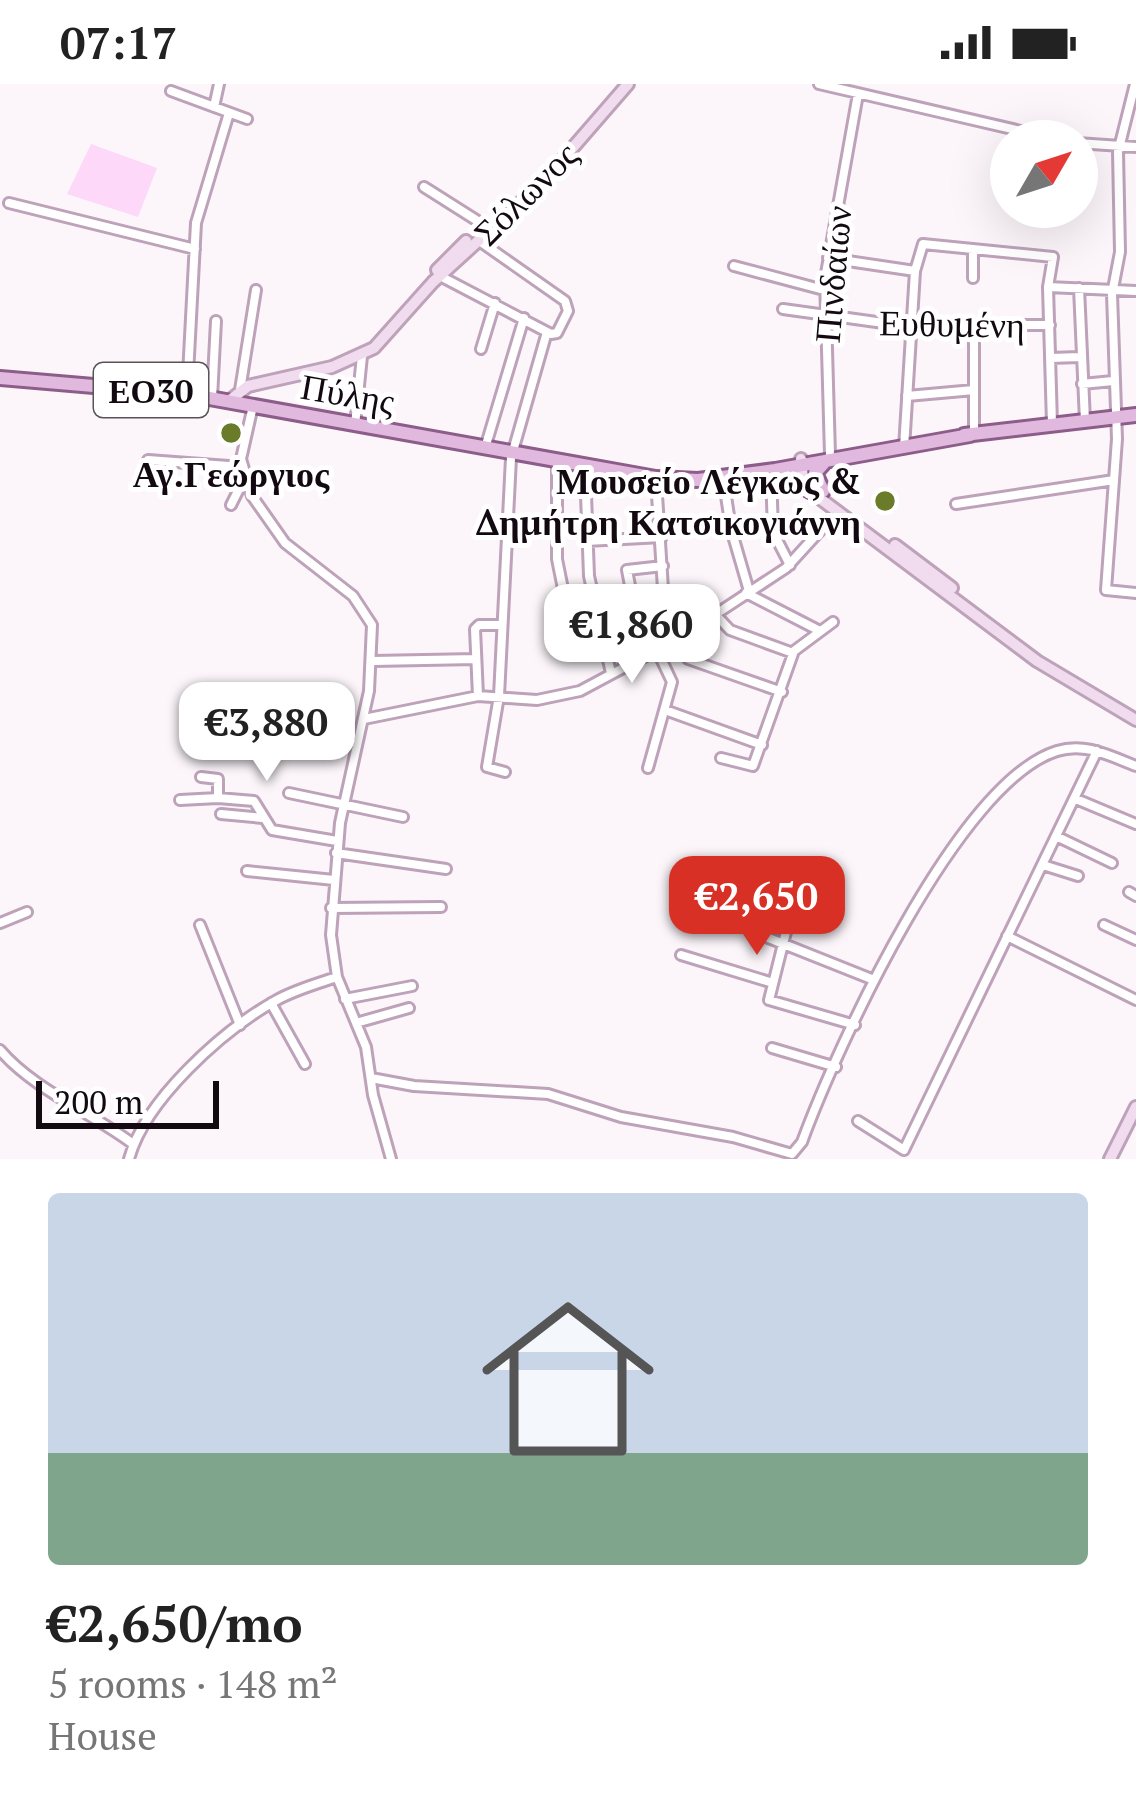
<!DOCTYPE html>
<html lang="en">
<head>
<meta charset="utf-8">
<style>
  :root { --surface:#fff; --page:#f2f2f2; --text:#222; --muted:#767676; --accent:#d93025 }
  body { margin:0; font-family:"PT Serif",serif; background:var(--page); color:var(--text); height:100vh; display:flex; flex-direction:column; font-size:45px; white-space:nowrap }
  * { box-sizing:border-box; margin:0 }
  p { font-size:39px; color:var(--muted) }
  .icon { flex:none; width:66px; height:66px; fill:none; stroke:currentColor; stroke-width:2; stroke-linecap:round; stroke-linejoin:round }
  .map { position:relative; height:1075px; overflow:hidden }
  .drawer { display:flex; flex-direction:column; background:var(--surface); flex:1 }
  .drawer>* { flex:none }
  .needle { width:78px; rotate:51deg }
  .tools { position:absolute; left:990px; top:36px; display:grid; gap:24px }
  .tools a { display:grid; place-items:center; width:108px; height:108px; border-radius:50%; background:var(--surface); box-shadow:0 12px 48px #0002; font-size:60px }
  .scale { position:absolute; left:36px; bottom:30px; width:183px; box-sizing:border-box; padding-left:12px; border:6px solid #120911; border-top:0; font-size:33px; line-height:42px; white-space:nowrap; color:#120911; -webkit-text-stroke:9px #fff; paint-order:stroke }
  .price { position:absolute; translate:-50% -102px; padding:0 27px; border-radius:24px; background:#fff; color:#222; font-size:39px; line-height:78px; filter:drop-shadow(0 3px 6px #0008) }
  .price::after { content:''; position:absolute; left:50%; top:72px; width:36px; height:27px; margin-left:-18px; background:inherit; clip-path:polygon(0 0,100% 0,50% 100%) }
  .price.current { background:var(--accent); color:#fff }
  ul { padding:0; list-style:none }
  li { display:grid; align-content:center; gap:24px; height:636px; padding:0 48px }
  li span { display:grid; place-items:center; height:372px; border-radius:12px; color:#555 }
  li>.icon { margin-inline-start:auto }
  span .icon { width:216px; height:216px; fill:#fffc; stroke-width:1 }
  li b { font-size:51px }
  .status { display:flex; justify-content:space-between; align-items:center; height:84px; padding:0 60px; background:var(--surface); direction:ltr }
  .status svg { height:33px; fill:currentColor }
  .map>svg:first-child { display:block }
</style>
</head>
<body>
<div class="status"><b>07:17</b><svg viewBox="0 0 49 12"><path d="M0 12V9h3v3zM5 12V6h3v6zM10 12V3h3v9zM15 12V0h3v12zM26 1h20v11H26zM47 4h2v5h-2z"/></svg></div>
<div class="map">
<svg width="1136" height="1075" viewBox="0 0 1136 1075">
  <rect width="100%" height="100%" fill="#fcf6fb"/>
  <path fill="#fdd8f9" d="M91 60 157 84 138 133 67 110Z"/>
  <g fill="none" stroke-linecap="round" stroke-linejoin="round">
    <defs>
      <path id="street" d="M819 0 1064 57
        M1135 0 1118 68 1120 168 1112 210 1117 355 1106 506 1136 509
        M171 7 247 35
        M214 23 219 0
        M1077 59 1136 63
        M424 103 484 141
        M9 119 195 165
        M973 166V194
        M828 174 915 187
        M734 182 824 206
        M440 192 551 250 557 249 568 227 565 217 478 156
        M1048 203 1136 207
        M1079 204 1085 337
        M783 225 898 241H1050
        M974 240V349
        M481 265 495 219
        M1051 274 1079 273
        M1082 300 1113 297
        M240 306 256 206
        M187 310 196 139 229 29
        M907 312 974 306
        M212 314 216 237
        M253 322 241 375 252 412 285 459 353 512 372 541 369 607 340 739 331 851 337 893 366 963 373 1011 391 1075
        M355 341 362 272
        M485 364 524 234
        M904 364 915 187 923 160 1053 173 1048 203 1052 340
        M830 371 825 195 858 10
        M148 376 242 383
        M557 378V475L574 560
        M585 383 589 492 611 589
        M771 387 773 448 790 481
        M723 392 731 445 749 507
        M656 395 664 521 672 557
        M158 400 159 377
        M956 420 1114 396
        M231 421 243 397
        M586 457 662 453
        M746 509 820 547
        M714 529 730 546 793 569
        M676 555 688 575 782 608
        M643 570 627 486 663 482
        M373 577 476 575
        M478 612 475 545 479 541H502
        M665 626 762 661
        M364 635 478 612 537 616 580 607 681 553 786 484 838 427
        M721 674 753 682 794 567 833 538
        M648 684 672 598 656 564
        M505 688 487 683 499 612 511 374 547 248
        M201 693 218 695V714
        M289 709 403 733
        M1076 715 1136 740
        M180 716 218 714 254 717 272 746 337 757
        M221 730 263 734
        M1058 753 1112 779
        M336 769 446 785
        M1043 781 1078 792
        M247 787 334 796
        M1129 808 1136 812
        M331 824 441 823
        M0 839 27 828
        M200 841 240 941
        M1104 841 1136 856
        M787 844 769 916 855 941
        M756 849 874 896
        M1007 852 1136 916
        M681 871 773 899
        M345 915 412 902
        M271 919 305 980
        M356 939 409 924
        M772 964 836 983
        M0 966C33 1005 92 1029 133 1060
        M371 994 414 1002 548 1010 621 1033 733 1053 792 1070 802 1058C837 963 958 698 1057 667 1085 658 1110 672 1136 682
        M858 1037 904 1066 1097 667
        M129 1075C145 1016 222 947 275 917 294 906 316 900 337 893"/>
      <path id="secondary" d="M437 186 466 157
        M229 317 248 302 332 283 374 264 433 198 543 98 628 0
        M801 375 803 395 810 407 1037 577 1136 636
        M895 461 952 504
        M1110 1075 1136 1023"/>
      <path id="primary" d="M0 294 187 310 656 394 698 396 775 386 970 351
        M964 351 1136 331
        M776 386 810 407
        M823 407 815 389 824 379"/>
    </defs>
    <use href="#street" stroke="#bda2b9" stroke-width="14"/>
    <use href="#secondary" stroke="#bda2b9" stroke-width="16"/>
    <use href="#primary" stroke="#8c5d88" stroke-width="18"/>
    <use href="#street" stroke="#fff" stroke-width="8"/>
    <use href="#secondary" stroke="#f0dcee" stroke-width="10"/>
    <use href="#primary" stroke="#e2b9de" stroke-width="12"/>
  </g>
  <g fill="#6a7b29" stroke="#fff" stroke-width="4.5">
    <circle cx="231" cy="349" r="12"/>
    <circle cx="885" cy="417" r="12"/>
  </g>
  <g text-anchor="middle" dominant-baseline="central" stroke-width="10" stroke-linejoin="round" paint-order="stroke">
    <rect fill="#fff" stroke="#595358" stroke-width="3" x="94" y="279" width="114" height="54" rx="9"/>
    <g font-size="33" font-weight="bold" fill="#120911">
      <text x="151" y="306">ΕΟ30</text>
    </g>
    <g font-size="36" fill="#120911" stroke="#fff">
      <text transform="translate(525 109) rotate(-45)">Σόλωνος</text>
      <text transform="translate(832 190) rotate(-85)">Πινδαίων</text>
      <text transform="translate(952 239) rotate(1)">Ευθυμένη</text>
      <text transform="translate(348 309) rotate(10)">Πύλης</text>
    </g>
    <g font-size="36" font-weight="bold" fill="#120911" stroke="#fff">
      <text x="231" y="389">Αγ.Γεώργιος</text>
      <text x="861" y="396" text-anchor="end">Μουσείο Λέγκως &amp;<tspan x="861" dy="41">Δημήτρη Κατσικογιάννη</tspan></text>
    </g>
  </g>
</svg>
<div class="tools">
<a><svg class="needle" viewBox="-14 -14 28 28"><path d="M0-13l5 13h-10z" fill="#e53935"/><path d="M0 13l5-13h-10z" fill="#767676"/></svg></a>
</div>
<div class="scale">200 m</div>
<b class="price" style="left:632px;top:602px">€1,860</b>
<b class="price" style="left:267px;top:700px">€3,880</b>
<b class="price current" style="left:757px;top:874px">€2,650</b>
</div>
<section class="drawer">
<ul>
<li><span style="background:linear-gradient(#c9d6e8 70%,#7fa58c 0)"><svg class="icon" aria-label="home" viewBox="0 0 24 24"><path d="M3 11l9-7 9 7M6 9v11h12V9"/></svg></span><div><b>€2,650/mo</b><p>5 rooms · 148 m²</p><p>House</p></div></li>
</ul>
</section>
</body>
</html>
